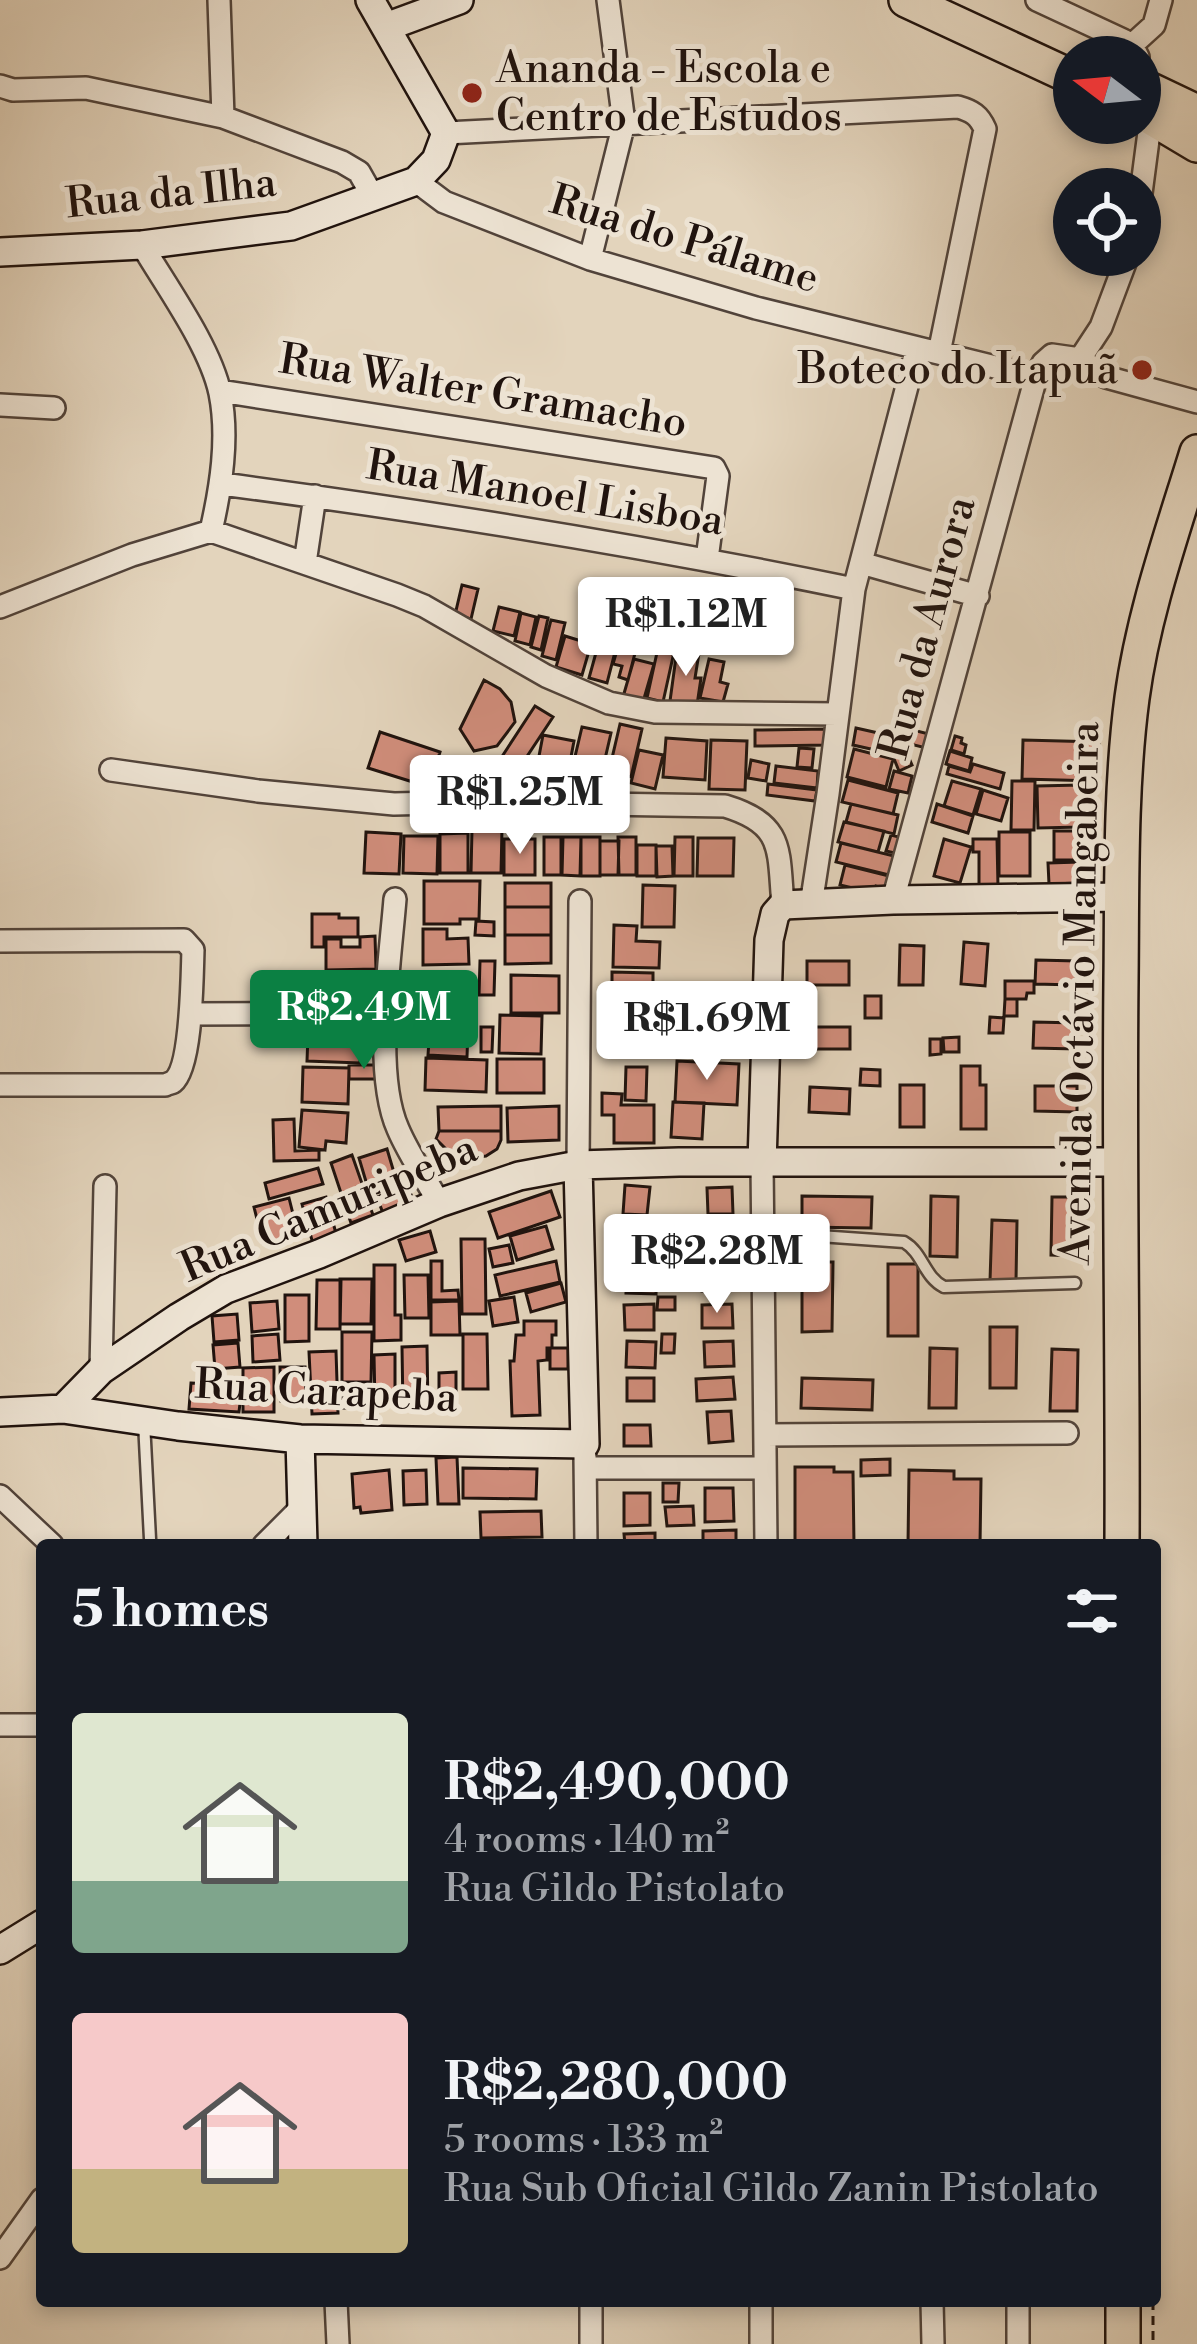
<!DOCTYPE html>
<html lang="en">
<head>
<meta charset="utf-8">
<style>
  :root { --surface:#171b24; --page:#242831; --text:#f1f3f6; --muted:#9ea1a6; --accent:#0b8043 }
  body { margin:0; font-family:"Libre Bodoni",serif; background:var(--page); color:var(--text); height:100vh; display:flex; flex-direction:column; font-size:45px; white-space:nowrap }
  * { box-sizing:border-box; margin:0 }
  p { font-size:39px; color:var(--muted) }
  .icon { flex:none; width:66px; height:66px; fill:none; stroke:currentColor; stroke-width:2; stroke-linecap:round; stroke-linejoin:round }
  .map { position:relative; flex:1; overflow:hidden }
  .side { position:absolute; left:36px; top:1539px; width:1125px; height:768px; display:flex; flex-direction:column; background:var(--surface); border-radius:12px; box-shadow:0 6px 18px #0003 }
  .side>* { flex:none }
  .needle { width:78px; rotate:286deg }
  .fabs { position:absolute; left:1053px; top:36px; display:grid; gap:24px }
  .fabs a { display:grid; place-items:center; width:108px; height:108px; border-radius:50%; background:var(--surface); box-shadow:0 6px 18px #0003; font-size:60px }
  .price { position:absolute; translate:-50% -102px; padding:0 27px; border-radius:12px; background:#fff; color:#222; font-size:39px; line-height:78px; filter:drop-shadow(0 3px 6px #0008) }
  .price::after { content:''; position:absolute; left:50%; top:72px; width:36px; height:27px; margin-left:-18px; background:inherit; clip-path:polygon(0 0,100% 0,50% 100%) }
  .price.active { background:var(--accent); color:#fff }
  ul { padding:0; list-style:none }
  li { display:flex; align-items:center; gap:36px; height:300px; padding:0 36px }
  li span { display:grid; place-items:center; flex:none; width:336px; height:240px; border-radius:12px; color:#555 }
  li>.icon { margin-inline-start:auto }
  span .icon { width:144px; height:144px; fill:#fffc; stroke-width:1 }
  li b { font-size:51px }
  h2 { display:flex; justify-content:space-between; align-items:center; height:144px; padding:0 36px; font-size:51px }
  .map>svg:first-child { display:block }
</style>
</head>
<body>
<div class="map">
<svg width="1197" height="2344" viewBox="0 0 1197 2344">
  <rect width="100%" height="100%" fill="#e3d4bc"/>
  <filter id="stains"><feTurbulence type="fractalNoise" baseFrequency=".00167" numOctaves="4"/><feColorMatrix values="0 0 0 0 .2 0 0 0 0 .09 0 0 0 0 .02 0 0 0 .5 -.17"/></filter>
  <radialGradient id="worn" r=".72"><stop offset=".6" stop-color="#630" stop-opacity="0"/><stop offset="1" stop-color="#630" stop-opacity=".3"/></radialGradient>
  <path fill="#d08d7b" stroke="#20130e" stroke-width="3" d="M462 585 478 589 471 619 455 615Z
    M499 607 520 612 514 636 493 631Z
    M521 613 536 617 530 645 515 641Z
    M539 616 548 618 541 650 531 647Z
    M551 620 565 623 556 660 542 656Z
    M605 620 622 625 607 683 589 678Z
    M622 633 639 638 628 680 619 677 622 666 613 664Z
    M565 636 591 644 582 675 556 667Z
    M658 648 674 652 663 702 647 698Z
    M677 650 699 653 695 678H701L697 705 670 701Z
    M634 659 654 664 643 702 623 697Z
    M709 659 724 662 720 682 728 684 723 702 700 698Z
    M484 680 500 689 511 702 515 722 497 746 474 751 460 729Z
    M535 706 553 717 520 767 503 755Z
    M620 724 642 729 631 777 609 771Z
    M897 726 929 734 926 748 894 740Z
    M582 727 611 733 602 772 573 765Z
    M856 728 887 735 884 752 853 745Z
    M828 729V745L755 746V730Z
    M380 732 440 752 429 787 368 768Z
    M543 735 574 741 567 778 536 772Z
    M955 736 962 738 961 743 966 745 964 754 951 750Z
    M666 738 707 741 705 780 663 777Z
    M711 740 747 741 745 790 709 789Z
    M1023 740 1099 742 1098 781 1022 779Z
    M799 748 814 749 812 768 797 767Z
    M854 749 893 759 886 787 847 777Z
    M905 749 912 765 899 771 892 754Z
    M639 750 663 755 655 789 631 783Z
    M950 751 972 758 969 771 946 764Z
    M751 760 769 764 766 781 748 778Z
    M973 764 1004 773 1000 789 947 774 949 766 970 772Z
    M776 766 818 771 817 788 774 783Z
    M894 771 912 776 908 793 889 789Z
    M848 780 898 793 893 814 842 802Z
    M952 781 981 789 973 815 944 806Z
    M1012 781H1035L1034 830H1011Z
    M768 784 817 790 815 801 767 795Z
    M1080 785 1081 827 1038 828 1037 786Z
    M983 790 1008 798 1001 821 976 814Z
    M851 804 898 815 894 834 846 822Z
    M937 804 973 816 968 833 932 822Z
    M844 822 884 831 878 852 838 842Z
    M472 829H502L501 873H471Z
    M1054 831H1082V860H1054Z
    M366 832 401 834 399 874 364 873Z
    M999 832H1030V876H999Z
    M468 833V873H440V834Z
    M891 835 903 838 899 854 886 851Z
    M404 836H438L437 874 403 873Z
    M544 837H561V875H544Z
    M563 837H581L580 876 562 875Z
    M581 837H600V876H581Z
    M618 837H636V875H619Z
    M675 837H693V876H674Z
    M698 838H734L733 876H697Z
    M504 839H535V875H504Z
    M944 839 971 847 960 883 934 876Z
    M973 839H997L998 887 979 888V852H973Z
    M600 841H619L618 875H600Z
    M841 843 894 856 889 875 836 862Z
    M637 845H656V876H637Z
    M656 846H672L673 876 657 877Z
    M1080 862 1081 883 1049 884 1048 863Z
    M845 865 889 876 886 889 876 886 874 893 840 885Z
    M424 881H480L479 919H460V924H424Z
    M505 883H551V907H505Z
    M643 885 675 886 674 927H642Z
    M505 907H551V935H505Z
    M312 914H339V918H358V937H324V947H312Z
    M476 921 494 922V936L475 935Z
    M614 925 637 926 636 941 660 942 659 968 613 967Z
    M423 929H447V939L468 938 469 964 423 965Z
    M505 935H551V963L505 964Z
    M375 936 376 969 326 970V939H341V947H360V937Z
    M964 942 988 944 985 986 961 984Z
    M900 945 924 946 923 985H899Z
    M1036 960 1077 961 1076 985 1035 984Z
    M480 961H495L494 995H479Z
    M807 961H849V985H807Z
    M612 972 653 973V1000H643V1015H608V1000H612Z
    M360 974 362 1005 322 1007V1003H315L313 977Z
    M511 975 559 976V1013H511Z
    M421 978H466V1006H421Z
    M1005 981H1034V993H1027L1026 999H1005Z
    M673 995V1012L655 1013 654 996Z
    M865 996H881V1018H865Z
    M1005 999H1017V1016H1004Z
    M500 1015 542 1016 541 1054 499 1053Z
    M990 1017 1004 1018 1003 1033H989Z
    M615 1020 671 1021 670 1051 614 1050Z
    M1034 1022 1077 1023V1049L1033 1048Z
    M430 1026 468 1028 467 1057 428 1055Z
    M481 1027H493L492 1052H481Z
    M808 1027H850V1049H808Z
    M308 1035 361 1037 360 1063 307 1061Z
    M959 1037V1052H944L943 1038Z
    M930 1039H941V1054L930 1055Z
    M426 1058 487 1060 486 1092 425 1090Z
    M497 1059H544V1093H497Z
    M677 1061 739 1064 737 1105 675 1102Z
    M349 1065H380V1079H349Z
    M961 1066H980V1085H986V1129H961Z
    M303 1067 349 1068 348 1104 302 1102Z
    M626 1067H647L646 1101 625 1100Z
    M861 1069 880 1070V1086L860 1085Z
    M900 1085H924V1127H900Z
    M1035 1086H1077V1112L1035 1111Z
    M810 1087 850 1089 849 1114 809 1112Z
    M602 1093 622 1094 621 1105H654V1143H614V1115H602Z
    M673 1102 704 1103 702 1139 671 1137Z
    M501 1106V1131H439L438 1107Z
    M559 1106V1140L508 1142 507 1108Z
    M302 1110 348 1113 346 1143 326 1141 325 1150 299 1147Z
    M294 1119 295 1151 319 1150V1160L274 1161 273 1120Z
    M439 1131H501V1140L497 1149 486 1156 468 1158 451 1154 436 1139Z
    M387 1149 398 1186 370 1195 359 1158Z
    M352 1155 373 1215 351 1223 331 1163Z
    M318 1168 323 1184 269 1199 265 1183Z
    M407 1185 415 1204 384 1216 377 1197Z
    M625 1185 650 1187 647 1215 623 1214Z
    M732 1187 733 1214H708L707 1188Z
    M551 1191 560 1217 498 1238 489 1212Z
    M802 1196 872 1197 871 1228 802 1227Z
    M931 1196 958 1197 957 1257 930 1256Z
    M326 1197 337 1237 313 1244 302 1204Z
    M1052 1197H1077L1076 1256 1051 1255Z
    M289 1198 298 1234 292 1235 294 1240 273 1245 272 1241 263 1243 254 1207Z
    M992 1220 1017 1221 1016 1281H990Z
    M658 1224V1255H627V1225Z
    M546 1226 553 1249 517 1260 510 1236Z
    M703 1228H730V1253L703 1254Z
    M430 1231 436 1252 406 1261 399 1240Z
    M461 1239H485L486 1314H462Z
    M509 1245 513 1263 493 1267 489 1249Z
    M677 1259H694L693 1271 677 1270Z
    M431 1261H442V1291L458 1290 459 1300H431Z
    M556 1261 560 1282 500 1296 495 1275Z
    M802 1262H833L832 1331 802 1332Z
    M888 1264H918V1336H888Z
    M374 1265H395V1315H401V1340L374 1341Z
    M733 1266 734 1290 702 1291 701 1268Z
    M627 1267 657 1268 656 1294 626 1293Z
    M404 1275H428L429 1318H405Z
    M340 1279H372L371 1324H340Z
    M317 1280H341L340 1329H316Z
    M561 1283 566 1302 531 1312 526 1293Z
    M285 1295H309V1341L285 1342Z
    M514 1297 518 1322 493 1326 489 1301Z
    M658 1297H675V1310H657Z
    M277 1301 279 1329 252 1332 250 1303Z
    M459 1301 460 1335H431V1302Z
    M654 1304V1330H625L624 1305Z
    M732 1304 733 1328H702V1305Z
    M237 1314 239 1340 214 1342 212 1316Z
    M524 1321H556V1335H552V1348H547V1360L538 1361 540 1415 512 1416 510 1361H514L516 1335H524Z
    M990 1327H1017L1016 1388H990Z
    M342 1332H372L371 1382H342Z
    M278 1334 280 1360 253 1362 252 1336Z
    M463 1334H487L488 1389H463Z
    M662 1334H675L674 1353H661Z
    M627 1341 656 1342 655 1368 626 1367Z
    M733 1341 734 1366 705 1367 704 1342Z
    M238 1343 240 1367 215 1369 213 1345Z
    M427 1346 428 1410H403L402 1347Z
    M550 1348H568V1369H550Z
    M930 1348 957 1349 956 1408H929Z
    M1052 1349 1078 1350 1077 1411H1050Z
    M336 1351 338 1413 312 1414 309 1352Z
    M395 1354V1405H375L374 1355Z
    M274 1367V1412H243V1368Z
    M280 1367H305L306 1401H281Z
    M456 1372V1401H439V1373Z
    M733 1377 735 1399 697 1401 696 1379Z
    M627 1378H654V1401H627Z
    M802 1378 873 1380 872 1410 801 1408Z
    M191 1383 242 1386 239 1412 189 1409Z
    M343 1386 353 1387V1408H343Z
    M731 1411 733 1441 709 1443 707 1412Z
    M624 1425H650L651 1446H624Z
    M457 1457 459 1504H438L436 1458Z
    M890 1459V1475L861 1476V1460Z
    M795 1467H834V1472H853L854 1545H795Z
    M463 1468 537 1469 536 1499 463 1498Z
    M389 1470 392 1510 361 1513 360 1507 354 1508 352 1474Z
    M426 1470 427 1504 404 1505 403 1471Z
    M909 1470 954 1471V1479H981L980 1545H908Z
    M663 1483H679L678 1502H663Z
    M705 1488H733L734 1521 705 1522Z
    M624 1493H650V1525L624 1526Z
    M693 1506 694 1525 667 1526 665 1507Z
    M541 1511 542 1537 481 1538 480 1512Z
    M736 1530V1545H703V1531Z
    M655 1533V1545H625L624 1534Z"/>
  <g fill="none" stroke-linecap="round" stroke-linejoin="round">
    <defs>
      <path id="lane" d="M763 1232 904 1242C923 1253 924 1277 944 1287L1075 1283
        M144 1422 150 1539"/>
      <path id="street" d="M219 0 223 117
        M1037 0 1123 40 1132 45 1138 57
        M1132 45 1154 25 1161 0
        M0 86 13 90 86 88 223 117 342 162 359 172 372 195
        M446 133 958 107C972 111 979 115 985 129L939 353
        M416 181 444 202 590 259 756 308 1036 377
        M1140 201 1151 117
        M142 245C166 286 210 346 220 393 229 438 221 487 211 531
        M590 259 624 123 608 0
        M1080 359 1101 327 1128 255
        M220 391 714 468 718 476 707 559
        M0 405 54 408
        M222 484C434 512 645 546 854 589
        M305 563 315 496
        M861 563 978 596
        M0 607 132 555 211 531 397 595 424 606 546 676 609 703 655 712 838 714
        M111 770 258 791 394 804 478 802 725 806C785 824 778 850 783 905
        M395 899C390 962 373 1073 398 1129 409 1155 426 1179 439 1203
        M893 900 1036 377 1043 363 1052 355 1080 359 1106 377 1197 402
        M811 905 828 794 854 589 917 348
        M0 941 184 940 193 950C192 975 192 1067 173 1082 171 1083 167 1084 165 1085H0
        M191 1014 386 1013
        M762 1163 766 1545
        M578 1165 580 901
        M101 1370 105 1186
        M765 1435 1067 1433
        M585 1456 586 1545
        M586 1468H764
        M0 1496 52 1545
        M264 1545 302 1507
        M0 1725H42
        M0 2258 42 2199
        M336 2301 338 2344
        M761 2301V2344
        M932 2301 933 2344
        M1018 2301V2344
        M591 2344V2301"/>
      <path id="secondary" d="M386 27 459 0
        M0 252 142 245 291 226 416 181 436 160 446 133 370 0
        M762 1163 769 940 775 914 783 905 893 900 1122 897
        M63 1409 101 1370 179 1317 226 1289 319 1254 439 1203 519 1176 578 1165 679 1162H1119
        M0 1412 63 1409 178 1426 300 1439 585 1444 578 1165
        M300 1439 303 1545
        M0 1950 42 1924"/>
      <path id="primary" d="M906 0 1074 78
        M1140 85 1197 112
        M1140 111 1197 145
        M1122 1545C1123 1357 1119 1169 1121 980 1122 890 1120 788 1132 698 1143 615 1172 533 1197 452
        M1123 2301V2344"/>
    </defs>
    <use href="#lane" stroke="#51433a" stroke-width="15"/>
    <use href="#street" stroke="#51433a" stroke-width="26"/>
    <use href="#secondary" stroke="#20130e" stroke-width="32"/>
    <use href="#primary" stroke="#20130e" stroke-width="38"/>
    <path stroke="#20130e" stroke-width="3" stroke-dasharray="9 6" stroke-linecap="butt" d="M1153 2301V2344"/>
    <use href="#lane" stroke="#ede3d3" stroke-width="10"/>
    <use href="#street" stroke="#ede3d3" stroke-width="21"/>
    <use href="#secondary" stroke="#ede3d3" stroke-width="27"/>
    <use href="#primary" stroke="#e3d4bc" stroke-width="33"/>
  </g>
  <g fill="#8f2418" stroke="#ede3d3" stroke-width="4.5">
    <circle cx="472" cy="93" r="12"/>
    <circle cx="1142" cy="370" r="12"/>
  </g>
  <g text-anchor="middle" dominant-baseline="central" stroke-width="10" stroke-linejoin="round" paint-order="stroke">
    <g font-size="42" fill="#20130e" stroke="#ede3d3" text-anchor="start">
      <text x="496" y="69">Ananda - Escola e<tspan x="496" dy="48">Centro de Estudos</tspan></text>
      <text x="1118" y="370" text-anchor="end">Boteco do Itapuã</text>
    </g>
    <g font-size="42" fill="#20130e" stroke="#ede3d3">
      <text transform="translate(171 194) rotate(-6)">Rua da Ilha</text>
      <text transform="translate(684 240) rotate(17)">Rua do Pálame</text>
      <text transform="translate(483 392) rotate(9)">Rua Walter Gramacho</text>
      <text transform="translate(545 494) rotate(9)">Rua Manoel Lisboa</text>
      <text transform="translate(928 628) rotate(-75)">Rua da Aurora</text>
      <text transform="translate(1081 993) rotate(-89)">Avenida Octávio Mangabeira</text>
      <text transform="translate(329 1209) rotate(-23)">Rua Camuripeba</text>
      <text transform="translate(326 1392) rotate(3)">Rua Carapeba</text>
    </g>
  </g>
  <rect width="100%" height="100%" filter="url(#stains)"/>
  <rect width="100%" height="100%" fill="url(#worn)"/>
</svg>
<div class="fabs">
<a><svg class="needle" viewBox="-14 -14 28 28"><path d="M0-13l5 13h-10z" fill="#e53935"/><path d="M0 13l5-13h-10z" fill="#9ea1a6"/></svg></a>
<a><svg class="icon" aria-label="locate" viewBox="0 0 24 24"><circle cx="12" cy="12" r="6"/><path d="M12 2v4M12 18v4M2 12h4M18 12h4"/></svg></a>
</div>
<b class="price" style="left:686px;top:679px">R$1.12M</b>
<b class="price" style="left:520px;top:857px">R$1.25M</b>
<b class="price active" style="left:364px;top:1072px">R$2.49M</b>
<b class="price" style="left:707px;top:1083px">R$1.69M</b>
<b class="price" style="left:717px;top:1316px">R$2.28M</b>
<section class="side">
<h2>5 homes<svg class="icon" aria-label="filters" viewBox="0 0 24 24"><path d="M4 7h16M4 17h16"/><circle cx="9" cy="7" r="2"/><circle cx="15" cy="17" r="2"/></svg></h2>
<ul>
<li><span style="background:linear-gradient(#dfe7d0 70%,#7fa58c 0)"><svg class="icon" aria-label="home" viewBox="0 0 24 24"><path d="M3 11l9-7 9 7M6 9v11h12V9"/></svg></span><div><b>R$2,490,000</b><p>4 rooms · 140 m²</p><p>Rua Gildo Pistolato</p></div></li>
<li><span style="background:linear-gradient(#f6c9c9 65%,#c2b280 0)"><svg class="icon" aria-label="home" viewBox="0 0 24 24"><path d="M3 11l9-7 9 7M6 9v11h12V9"/></svg></span><div><b>R$2,280,000</b><p>5 rooms · 133 m²</p><p>Rua Sub Oficial Gildo Zanin Pistolato</p></div></li>
</ul>
</section>
</div>
</body>
</html>
